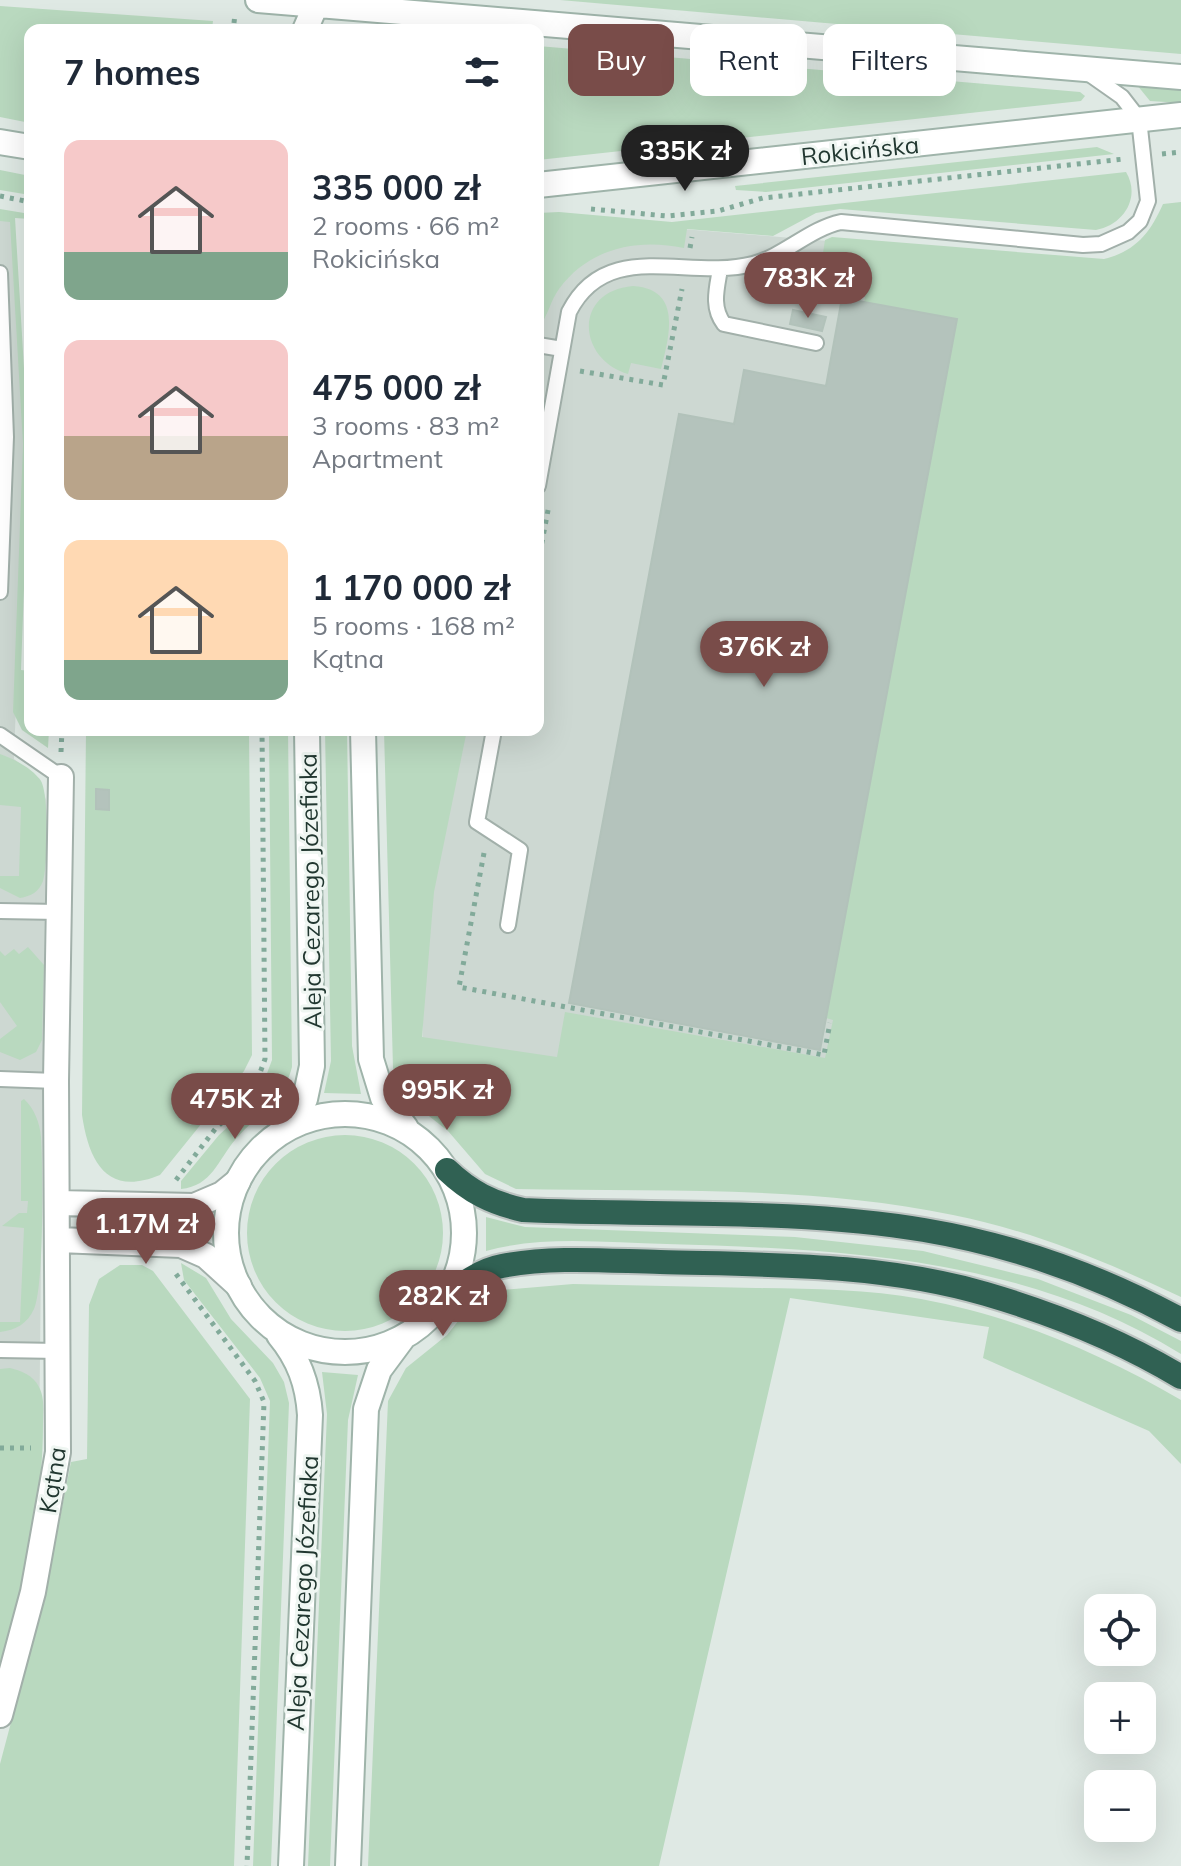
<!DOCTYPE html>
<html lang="en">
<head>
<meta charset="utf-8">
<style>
  :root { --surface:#fff; --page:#f2f2f3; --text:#1f2937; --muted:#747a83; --accent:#794c49 }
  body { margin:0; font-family:Mulish,sans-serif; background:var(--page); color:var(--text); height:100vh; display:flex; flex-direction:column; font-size:30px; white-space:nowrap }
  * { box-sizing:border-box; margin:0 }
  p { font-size:26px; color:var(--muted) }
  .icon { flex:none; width:44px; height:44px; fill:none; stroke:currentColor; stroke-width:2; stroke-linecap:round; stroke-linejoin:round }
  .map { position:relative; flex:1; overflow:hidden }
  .drawer { position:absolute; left:24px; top:24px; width:520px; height:712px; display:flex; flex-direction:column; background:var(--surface); border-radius:16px; box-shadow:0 8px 32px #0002 }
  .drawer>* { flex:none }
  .banner { position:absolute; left:568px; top:24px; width:492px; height:72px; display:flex; gap:16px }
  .buttons { position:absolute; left:1084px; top:1594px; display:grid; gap:16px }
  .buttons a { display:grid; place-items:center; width:72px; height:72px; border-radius:16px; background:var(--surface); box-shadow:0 8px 32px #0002; font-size:40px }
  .price { position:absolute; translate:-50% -68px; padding:0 18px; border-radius:28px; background:var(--accent); color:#fff; font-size:26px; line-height:52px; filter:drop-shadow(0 2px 4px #0008) }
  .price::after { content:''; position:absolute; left:50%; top:48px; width:24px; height:18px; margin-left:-12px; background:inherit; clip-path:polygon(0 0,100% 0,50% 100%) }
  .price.current { background:#222; color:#fff }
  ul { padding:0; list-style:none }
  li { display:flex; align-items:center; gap:24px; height:200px; padding:0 40px }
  li span { display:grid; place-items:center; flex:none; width:224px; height:160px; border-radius:16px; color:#555 }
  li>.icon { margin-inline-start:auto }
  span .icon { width:96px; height:96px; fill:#fffc; stroke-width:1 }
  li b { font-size:34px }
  h2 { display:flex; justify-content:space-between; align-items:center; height:96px; padding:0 40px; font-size:34px }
  .pill { padding:0 28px; border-radius:16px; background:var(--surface); box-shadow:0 8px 32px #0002; font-size:28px; line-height:72px }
  .pill.current { background:var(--accent); color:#fff }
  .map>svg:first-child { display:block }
</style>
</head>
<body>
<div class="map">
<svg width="1181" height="1866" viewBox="0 0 1181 1866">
  <rect width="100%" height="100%" fill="#dfe9e4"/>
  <path fill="#cdd8d2" d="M0 215 12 217 25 451 14 759 40 779 46 800 39 1448H0Z
    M538 217 996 255 830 1150 422 1073 426 730H538Z"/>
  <path fill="#b9d9bf" d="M560 0H1181V54Z
    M0 6 213 21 212 30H30V123L0 117Z
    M538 46 1080 92 1085 96 1081 101 538 160Z
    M1137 85 1181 89V103L1150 101Z
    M1097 147 1114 154 766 192 736 190 735 186Z
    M0 170 30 176V195L0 190Z
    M1126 172C1141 197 1124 225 1096 230L840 209 816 213 773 236 687 229 684 248C637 238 589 248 559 289 550 301 548 317 538 328V213L559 212 672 222Z
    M1181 202V1297C1107 1262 1033 1231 953 1215 810 1185 660 1192 516 1189L485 1174 448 1131 411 1102 393 1068 384 730H467L434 892 422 1037 557 1057 565 1012 825 1058 833 1020 826 1018 864 303 870 268 830 261 823 253 825 240 832 237 1104 259C1136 251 1150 233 1163 204Z
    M0 209 30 214V219L15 218 29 452 21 670 30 671V730H49L48 748 22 730 13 712 23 444 10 222 0 221Z
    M633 286C683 289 669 337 661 369L631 363 628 374C577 359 573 291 633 286Z
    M86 730H249L252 1055 244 1071 160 1175C107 1197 89 1162 82 1115Z
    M269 730H288L292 1067C282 1105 259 1112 235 1140 218 1160 212 1186 181 1189V1181L219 1135 257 1100 272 1060Z
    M325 730H347L352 1046 361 1094 324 1093 331 1061Z
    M0 754C14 759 32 768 41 781 49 795 48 866 43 881 39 892 31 896 20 898L0 888V876H19L21 807 0 805Z
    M28 947 44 965 42 1040 36 1052 20 1060 0 1052V1039L17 1026 0 1002V951L5 956 14 949 19 954Z
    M24 1099C34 1108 40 1123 41 1137 43 1167 44 1287 34 1309 27 1324 16 1330 0 1332V1322H20L24 1228 2 1226 19 1213H27L28 1201H21V1101Z
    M247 1233a98 98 0 1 1 196 0a98 98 0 1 1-196 0Z
    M486 1217 525 1227 795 1237 923 1251 1038 1279 1131 1315 1181 1341V1354C1026 1258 844 1249 667 1244 608 1243 543 1235 486 1251Z
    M181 1263 206 1278 231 1319 273 1363 284 1382 289 1403 271 1866H253L270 1401 260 1378 184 1280Z
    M120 1265H142L153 1271 250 1399 234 1866H0V1764L44 1598 71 1462 87 1459 89 1305 99 1279Z
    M573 1284C634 1285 695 1287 756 1288 811 1289 866 1289 921 1299 1013 1316 1100 1353 1181 1400V1464L1149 1431 983 1358 989 1327 790 1298 659 1866H368L388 1401 406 1368 447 1335 470 1306 489 1291Z
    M10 1368C22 1371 33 1375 39 1387 45 1398 43 1412 43 1424 43 1511 22 1596 0 1679V1369Z
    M322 1372 358 1375 348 1420 330 1866H308L327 1414Z"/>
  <path fill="#b4c3bc" stroke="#b2c2ba" stroke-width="2" d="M842 298 957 319 820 1050 569 1003 679 414 734 424 744 370 826 386Z
    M793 310 826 317 822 331 790 324Z
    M96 789 109 790V810L96 809Z"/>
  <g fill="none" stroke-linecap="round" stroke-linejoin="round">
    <defs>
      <path id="lane" d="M720 269C717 288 711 307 724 324L816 343
        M0 273 6 437 0 592
        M538 345 562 349
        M538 486 569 312C607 237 687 281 753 264 784 256 809 229 841 222L1083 245 1101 244 1128 232 1140 221 1148 201 1139 119 1122 97 1085 71
        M494 730 477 822 520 850 508 925
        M0 735 61 777
        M0 911 59 912
        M0 1079 56 1081
        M0 1350 59 1351"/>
      <path id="street" d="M58 1203 194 1206 222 1194 238 1181
        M59 1240 181 1245 206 1256 239 1286
        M0 1715 33 1592 58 1452 56 1081 61 777"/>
      <path id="secondary" d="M258 0 1181 77
        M305 30 318 0
        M0 142 30 147
        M538 185 1181 115
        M363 730 371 1059 383 1098 406 1128
        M226 1233a119 119 0 1 1 238 0a119 119 0 1 1-238 0Z
        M281 1131 305 1099 312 1066 307 730
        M279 1335C299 1359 308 1384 310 1415L291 1866
        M348 1866 366 1409 379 1370 402 1339"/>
      <path id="highway" d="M447 1170C470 1192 492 1203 523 1210 656 1216 792 1208 924 1230 1013 1245 1102 1277 1181 1320
        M445 1299C462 1284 480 1270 502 1266 553 1256 609 1261 660 1262 768 1265 881 1263 986 1294 1054 1314 1120 1340 1181 1377"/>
    </defs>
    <use href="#lane" stroke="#a2b0aa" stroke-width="18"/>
    <use href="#street" stroke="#a2b0aa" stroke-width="28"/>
    <use href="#secondary" stroke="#9fb4aa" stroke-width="28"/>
    <use href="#highway" stroke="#bcc3c1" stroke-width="28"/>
    <path stroke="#82aa9a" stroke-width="5" stroke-dasharray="4 6" stroke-linecap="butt" d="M226 29 234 23 235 14
      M1162 154 1181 152
      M0 196 30 202
      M591 209 667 216 718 211 763 198 1124 159
      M690 248 692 237
      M580 371 663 385 682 289
      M538 563 549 505
      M61 752 62 730
      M484 853 459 987 824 1055 830 1023
      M176 1180 216 1128 252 1095 265 1059 262 730
      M176 1274 255 1381 264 1402 247 1866
      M0 1448H31"/>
    <use href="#lane" stroke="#fff" stroke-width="14"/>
    <use href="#street" stroke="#fff" stroke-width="24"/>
    <use href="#secondary" stroke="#fff" stroke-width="24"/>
    <use href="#highway" stroke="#306153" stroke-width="24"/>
  </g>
  <circle fill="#7ea38a" cx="231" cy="1102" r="12"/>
  <g text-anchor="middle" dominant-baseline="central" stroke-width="6" stroke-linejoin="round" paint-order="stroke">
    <g font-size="24" fill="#213730" stroke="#eff6f2">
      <text transform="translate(860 150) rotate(-6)">Rokicińska</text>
      <text transform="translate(310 891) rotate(-91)">Aleja Cezarego Józefiaka</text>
      <text transform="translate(52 1480) rotate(-81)">Kątna</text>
      <text transform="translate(302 1593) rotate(-87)">Aleja Cezarego Józefiaka</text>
    </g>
  </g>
</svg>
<div class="buttons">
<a><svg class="icon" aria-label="locate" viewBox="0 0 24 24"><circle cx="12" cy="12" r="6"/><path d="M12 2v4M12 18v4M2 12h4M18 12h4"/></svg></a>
<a>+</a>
<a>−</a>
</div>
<b class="price current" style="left:685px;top:193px">335K zł</b>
<b class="price" style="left:808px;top:320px">783K zł</b>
<b class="price" style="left:764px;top:689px">376K zł</b>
<b class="price" style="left:447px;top:1132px">995K zł</b>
<b class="price" style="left:235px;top:1141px">475K zł</b>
<b class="price" style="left:146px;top:1266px">1.17M zł</b>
<b class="price" style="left:443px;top:1338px">282K zł</b>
<div class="banner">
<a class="pill current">Buy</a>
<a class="pill">Rent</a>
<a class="pill">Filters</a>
</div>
<section class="drawer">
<h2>7 homes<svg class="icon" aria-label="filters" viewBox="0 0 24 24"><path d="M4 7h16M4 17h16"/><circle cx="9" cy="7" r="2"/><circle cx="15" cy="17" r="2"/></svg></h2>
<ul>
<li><span style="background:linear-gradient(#f6c9c9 70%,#7fa58c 0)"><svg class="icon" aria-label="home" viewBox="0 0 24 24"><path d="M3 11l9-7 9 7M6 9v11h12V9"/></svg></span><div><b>335 000 zł</b><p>2 rooms · 66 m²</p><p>Rokicińska</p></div></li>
<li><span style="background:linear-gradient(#f6c9c9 60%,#b9a48a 0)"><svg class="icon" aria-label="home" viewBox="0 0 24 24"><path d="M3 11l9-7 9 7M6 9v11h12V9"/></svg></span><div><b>475 000 zł</b><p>3 rooms · 83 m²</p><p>Apartment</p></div></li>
<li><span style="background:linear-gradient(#ffd9b3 75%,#7fa58c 0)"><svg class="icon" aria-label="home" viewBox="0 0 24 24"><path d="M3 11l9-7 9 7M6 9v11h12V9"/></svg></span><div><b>1 170 000 zł</b><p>5 rooms · 168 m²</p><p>Kątna</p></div></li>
</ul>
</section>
</div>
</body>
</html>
